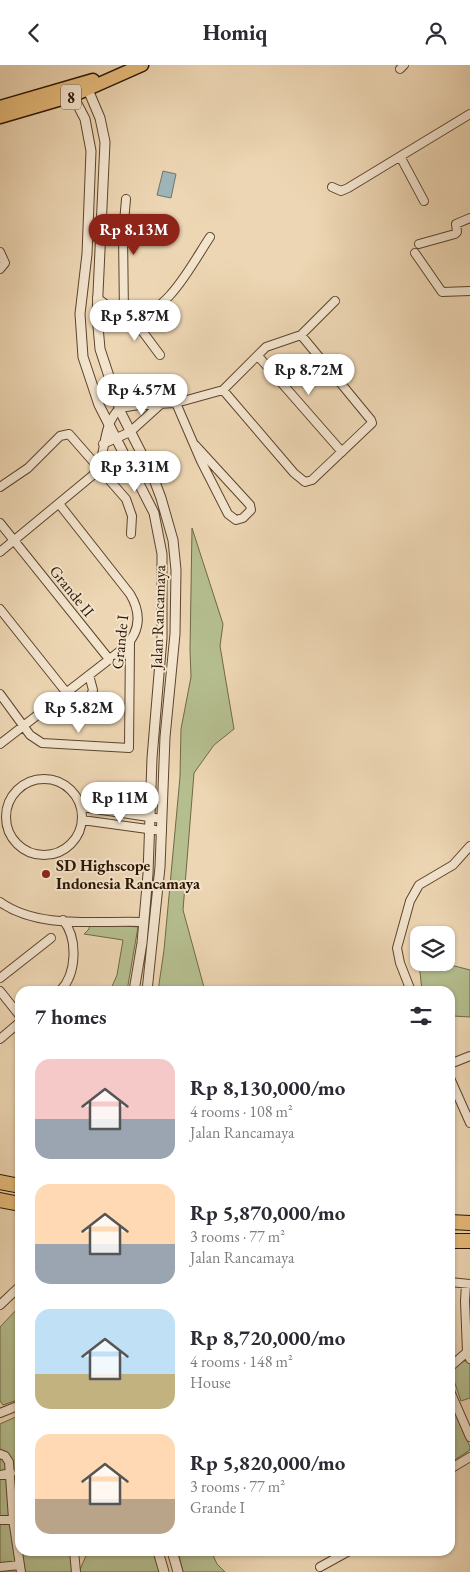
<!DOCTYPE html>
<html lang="en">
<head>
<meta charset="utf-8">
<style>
  :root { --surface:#fff; --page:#f7f7f7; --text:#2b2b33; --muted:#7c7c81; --accent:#8f2418 }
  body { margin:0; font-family:"EB Garamond",serif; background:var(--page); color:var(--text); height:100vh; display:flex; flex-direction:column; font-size:19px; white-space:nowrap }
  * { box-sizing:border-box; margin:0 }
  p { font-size:16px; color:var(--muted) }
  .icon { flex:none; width:28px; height:28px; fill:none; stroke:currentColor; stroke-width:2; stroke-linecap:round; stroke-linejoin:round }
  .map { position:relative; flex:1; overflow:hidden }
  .panel { position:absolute; left:15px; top:921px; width:440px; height:570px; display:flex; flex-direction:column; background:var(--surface); border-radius:15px; box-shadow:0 1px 4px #0004 }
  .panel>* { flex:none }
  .buttons { position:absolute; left:410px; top:861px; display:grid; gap:10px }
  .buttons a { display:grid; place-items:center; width:45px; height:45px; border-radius:10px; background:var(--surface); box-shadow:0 1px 4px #0004; font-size:25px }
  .price { position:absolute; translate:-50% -42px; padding:0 11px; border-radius:18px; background:#fff; color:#222; font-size:16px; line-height:32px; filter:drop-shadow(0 1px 2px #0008) }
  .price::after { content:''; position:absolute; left:50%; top:30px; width:15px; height:11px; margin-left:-8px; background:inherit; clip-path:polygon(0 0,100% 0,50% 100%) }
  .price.selected { background:var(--accent); color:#fff }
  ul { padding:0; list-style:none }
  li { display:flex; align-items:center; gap:15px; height:125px; padding:0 20px }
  li span { display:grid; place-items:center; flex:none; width:140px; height:100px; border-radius:15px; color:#555 }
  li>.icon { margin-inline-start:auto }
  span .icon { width:60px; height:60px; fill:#fffc; stroke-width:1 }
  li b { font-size:21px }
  h2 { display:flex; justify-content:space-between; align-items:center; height:60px; padding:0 20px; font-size:21px }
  header { display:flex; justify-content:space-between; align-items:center; height:65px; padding:0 20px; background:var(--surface); font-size:22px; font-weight:700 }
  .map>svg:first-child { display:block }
</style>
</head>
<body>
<header><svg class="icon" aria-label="back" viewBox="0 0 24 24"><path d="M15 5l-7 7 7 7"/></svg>Homiq<svg class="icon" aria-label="person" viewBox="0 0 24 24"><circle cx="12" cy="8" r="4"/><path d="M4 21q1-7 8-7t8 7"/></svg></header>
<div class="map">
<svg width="470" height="1507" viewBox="0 0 470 1507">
  <rect width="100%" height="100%" fill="#edd6b3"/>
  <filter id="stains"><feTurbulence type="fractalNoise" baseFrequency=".004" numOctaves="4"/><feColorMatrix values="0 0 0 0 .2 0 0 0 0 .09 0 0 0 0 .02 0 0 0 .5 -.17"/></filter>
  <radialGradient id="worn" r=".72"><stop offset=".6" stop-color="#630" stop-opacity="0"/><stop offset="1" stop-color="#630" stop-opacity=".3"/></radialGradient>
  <path fill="#b5be8f" stroke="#706948" d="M192 463 223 559 220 581 234 664 214 680 194 708 183 845 205 926H158L164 885 180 712 181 664 191 612 190 585Z
    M90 858 138 862 127 926H110L117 910 123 875 84 869 89 864Z
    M419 898H443L470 905V952L453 951 450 952V926H422Z
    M20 1241V1334L3 1340 0 1336V1262Z
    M470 1293V1333L461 1336 451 1307 452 1303Z
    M450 1334 470 1382V1385L450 1398Z
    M20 1350V1486H80L72 1507H0V1359Z
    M88 1486H154L162 1507H79Z
    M178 1486H211L217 1499 225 1507H183Z"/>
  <path fill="#9fb6b8" stroke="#71756e" d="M163 106 176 109 171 133 157 130Z"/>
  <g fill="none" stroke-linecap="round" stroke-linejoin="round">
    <defs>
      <path id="minor" d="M400 4 404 0
        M401 93 424 136
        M332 122 341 126 348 123 470 49
        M419 179 455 169 457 167 456 159 470 153
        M0 187 5 198 0 204
        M415 188 442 227 470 226
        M97 233C107 240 119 250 131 251 166 253 193 197 210 172
        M124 249 123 169 126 134
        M131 251 160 290
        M258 291 342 387
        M223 325 294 408 305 417 312 415 372 358 371 355 301 270
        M176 338 201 396 228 449 236 455 243 453 251 445 250 440 195 380
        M103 379 130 367 162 338
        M0 422 28 403 60 371 69 369 126 434 132 451 131 469
        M0 458 109 594
        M0 487 93 410C109 389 99 364 120 343L139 340 176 338 223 325 266 282 301 270 335 236
        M0 544 66 627
        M0 629 30 670 42 678 129 683 130 577
        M58 633 89 635 93 625 89 610
        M0 679 124 583C140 567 142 549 130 529L60 440
        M6 752a38 38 0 1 1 76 0a38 38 0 1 1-76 0Z
        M82 742 162 754
        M82 755 162 766
        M0 837C39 865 99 855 144 857
        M0 913 51 873
        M0 926 20 951
        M60 926C77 909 78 873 63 855
        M411 926 400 898 397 883 410 836 419 820 453 800 470 781
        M0 974 20 957
        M450 999 470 991
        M450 1013 470 1058
        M450 1217 470 1219
        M466 1219 465 1236 467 1287 470 1294
        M0 1240 20 1221
        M450 1302 467 1287
        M450 1326 470 1372
        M0 1348 20 1340
        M0 1389 5 1391 9 1397 13 1454 21 1507
        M450 1404 470 1392
        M0 1410 11 1408
        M0 1455 20 1454
        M74 1486 76 1507
        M0 1502 20 1500
        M320 1502 349 1486"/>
      <path id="tertiary" d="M86 20 100 53 105 77 97 250 100 284 121 348 152 409 161 433 173 475 176 505 175 569 165 672 160 802 147 926
        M71 27 85 54 91 86 87 189 80 249 83 292 99 340 154 448 162 489V573L152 693 148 809 142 878 134 926
        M158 1486 164 1507
        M172 1486 178 1507"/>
      <path id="trunk" d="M0 42 93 15
        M0 52 72 31 142 0"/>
      <path id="motorway" d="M0 1117 20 1121
        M0 1135 20 1139
        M450 1157 470 1158
        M450 1176H470"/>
    </defs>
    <use href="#minor" stroke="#5c442d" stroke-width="10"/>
    <use href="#tertiary" stroke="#5c442d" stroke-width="11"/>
    <use href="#trunk" stroke="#2b1400" stroke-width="15"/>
    <use href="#motorway" stroke="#2b1400" stroke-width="16"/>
    <use href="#minor" stroke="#f3e4ce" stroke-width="8"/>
    <use href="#tertiary" stroke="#f3e4ce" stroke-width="9"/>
    <use href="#trunk" stroke="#e6bb7a" stroke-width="12"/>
    <use href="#motorway" stroke="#e6bb7a" stroke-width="14"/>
  </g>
  <circle fill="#8f2418" stroke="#f3e4ce" stroke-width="2" cx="46" cy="809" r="5"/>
  <g text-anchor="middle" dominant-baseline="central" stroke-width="4" stroke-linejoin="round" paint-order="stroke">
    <rect fill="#f3e4ce" stroke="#67523e" stroke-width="1" x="61" y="19.5" width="20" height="25" rx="4"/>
    <g font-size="15" font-weight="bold" fill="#2b1400">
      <text x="71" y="32">8</text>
    </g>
    <g font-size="16" fill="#2b1400" stroke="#f3e4ce">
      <text transform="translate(72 526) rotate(51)">Grande II</text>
      <text transform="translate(158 552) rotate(-88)">Jalan Rancamaya</text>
      <text transform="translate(120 577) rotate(-84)">Grande I</text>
    </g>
    <g font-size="16" font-weight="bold" fill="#2b1400" stroke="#f3e4ce" text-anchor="start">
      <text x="56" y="800">SD Highscope<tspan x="56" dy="18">Indonesia Rancamaya</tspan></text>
    </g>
  </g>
  <rect width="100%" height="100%" filter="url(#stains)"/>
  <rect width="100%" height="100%" fill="url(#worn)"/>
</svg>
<div class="buttons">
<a><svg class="icon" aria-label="layers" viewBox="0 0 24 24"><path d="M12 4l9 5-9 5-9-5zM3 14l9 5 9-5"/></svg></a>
</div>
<b class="price selected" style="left:134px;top:191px">Rp 8.13M</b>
<b class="price" style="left:135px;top:277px">Rp 5.87M</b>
<b class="price" style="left:309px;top:331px">Rp 8.72M</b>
<b class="price" style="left:142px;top:351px">Rp 4.57M</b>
<b class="price" style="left:135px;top:428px">Rp 3.31M</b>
<b class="price" style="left:79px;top:669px">Rp 5.82M</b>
<b class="price" style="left:120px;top:759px">Rp 11M</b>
<section class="panel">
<h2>7 homes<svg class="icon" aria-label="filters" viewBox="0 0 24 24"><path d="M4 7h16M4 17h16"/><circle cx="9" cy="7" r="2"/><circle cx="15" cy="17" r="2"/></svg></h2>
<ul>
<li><span style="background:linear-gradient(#f6c9c9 60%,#9aa5b1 0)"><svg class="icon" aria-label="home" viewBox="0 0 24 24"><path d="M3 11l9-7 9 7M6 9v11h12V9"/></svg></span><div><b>Rp 8,130,000/mo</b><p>4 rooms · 108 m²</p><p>Jalan Rancamaya</p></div></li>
<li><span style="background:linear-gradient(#ffd9b3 60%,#9aa5b1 0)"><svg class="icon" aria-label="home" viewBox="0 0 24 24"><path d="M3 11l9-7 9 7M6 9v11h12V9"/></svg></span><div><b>Rp 5,870,000/mo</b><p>3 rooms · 77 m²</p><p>Jalan Rancamaya</p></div></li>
<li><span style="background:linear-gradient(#bfe0f5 65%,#c2b280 0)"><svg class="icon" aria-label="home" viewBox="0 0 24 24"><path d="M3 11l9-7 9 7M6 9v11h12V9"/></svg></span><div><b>Rp 8,720,000/mo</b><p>4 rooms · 148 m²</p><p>House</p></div></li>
<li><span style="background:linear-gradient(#ffd9b3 65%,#b9a48a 0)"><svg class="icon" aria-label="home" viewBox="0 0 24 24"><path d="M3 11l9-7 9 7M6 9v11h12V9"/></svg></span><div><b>Rp 5,820,000/mo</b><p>3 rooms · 77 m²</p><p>Grande I</p></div></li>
</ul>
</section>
</div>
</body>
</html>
